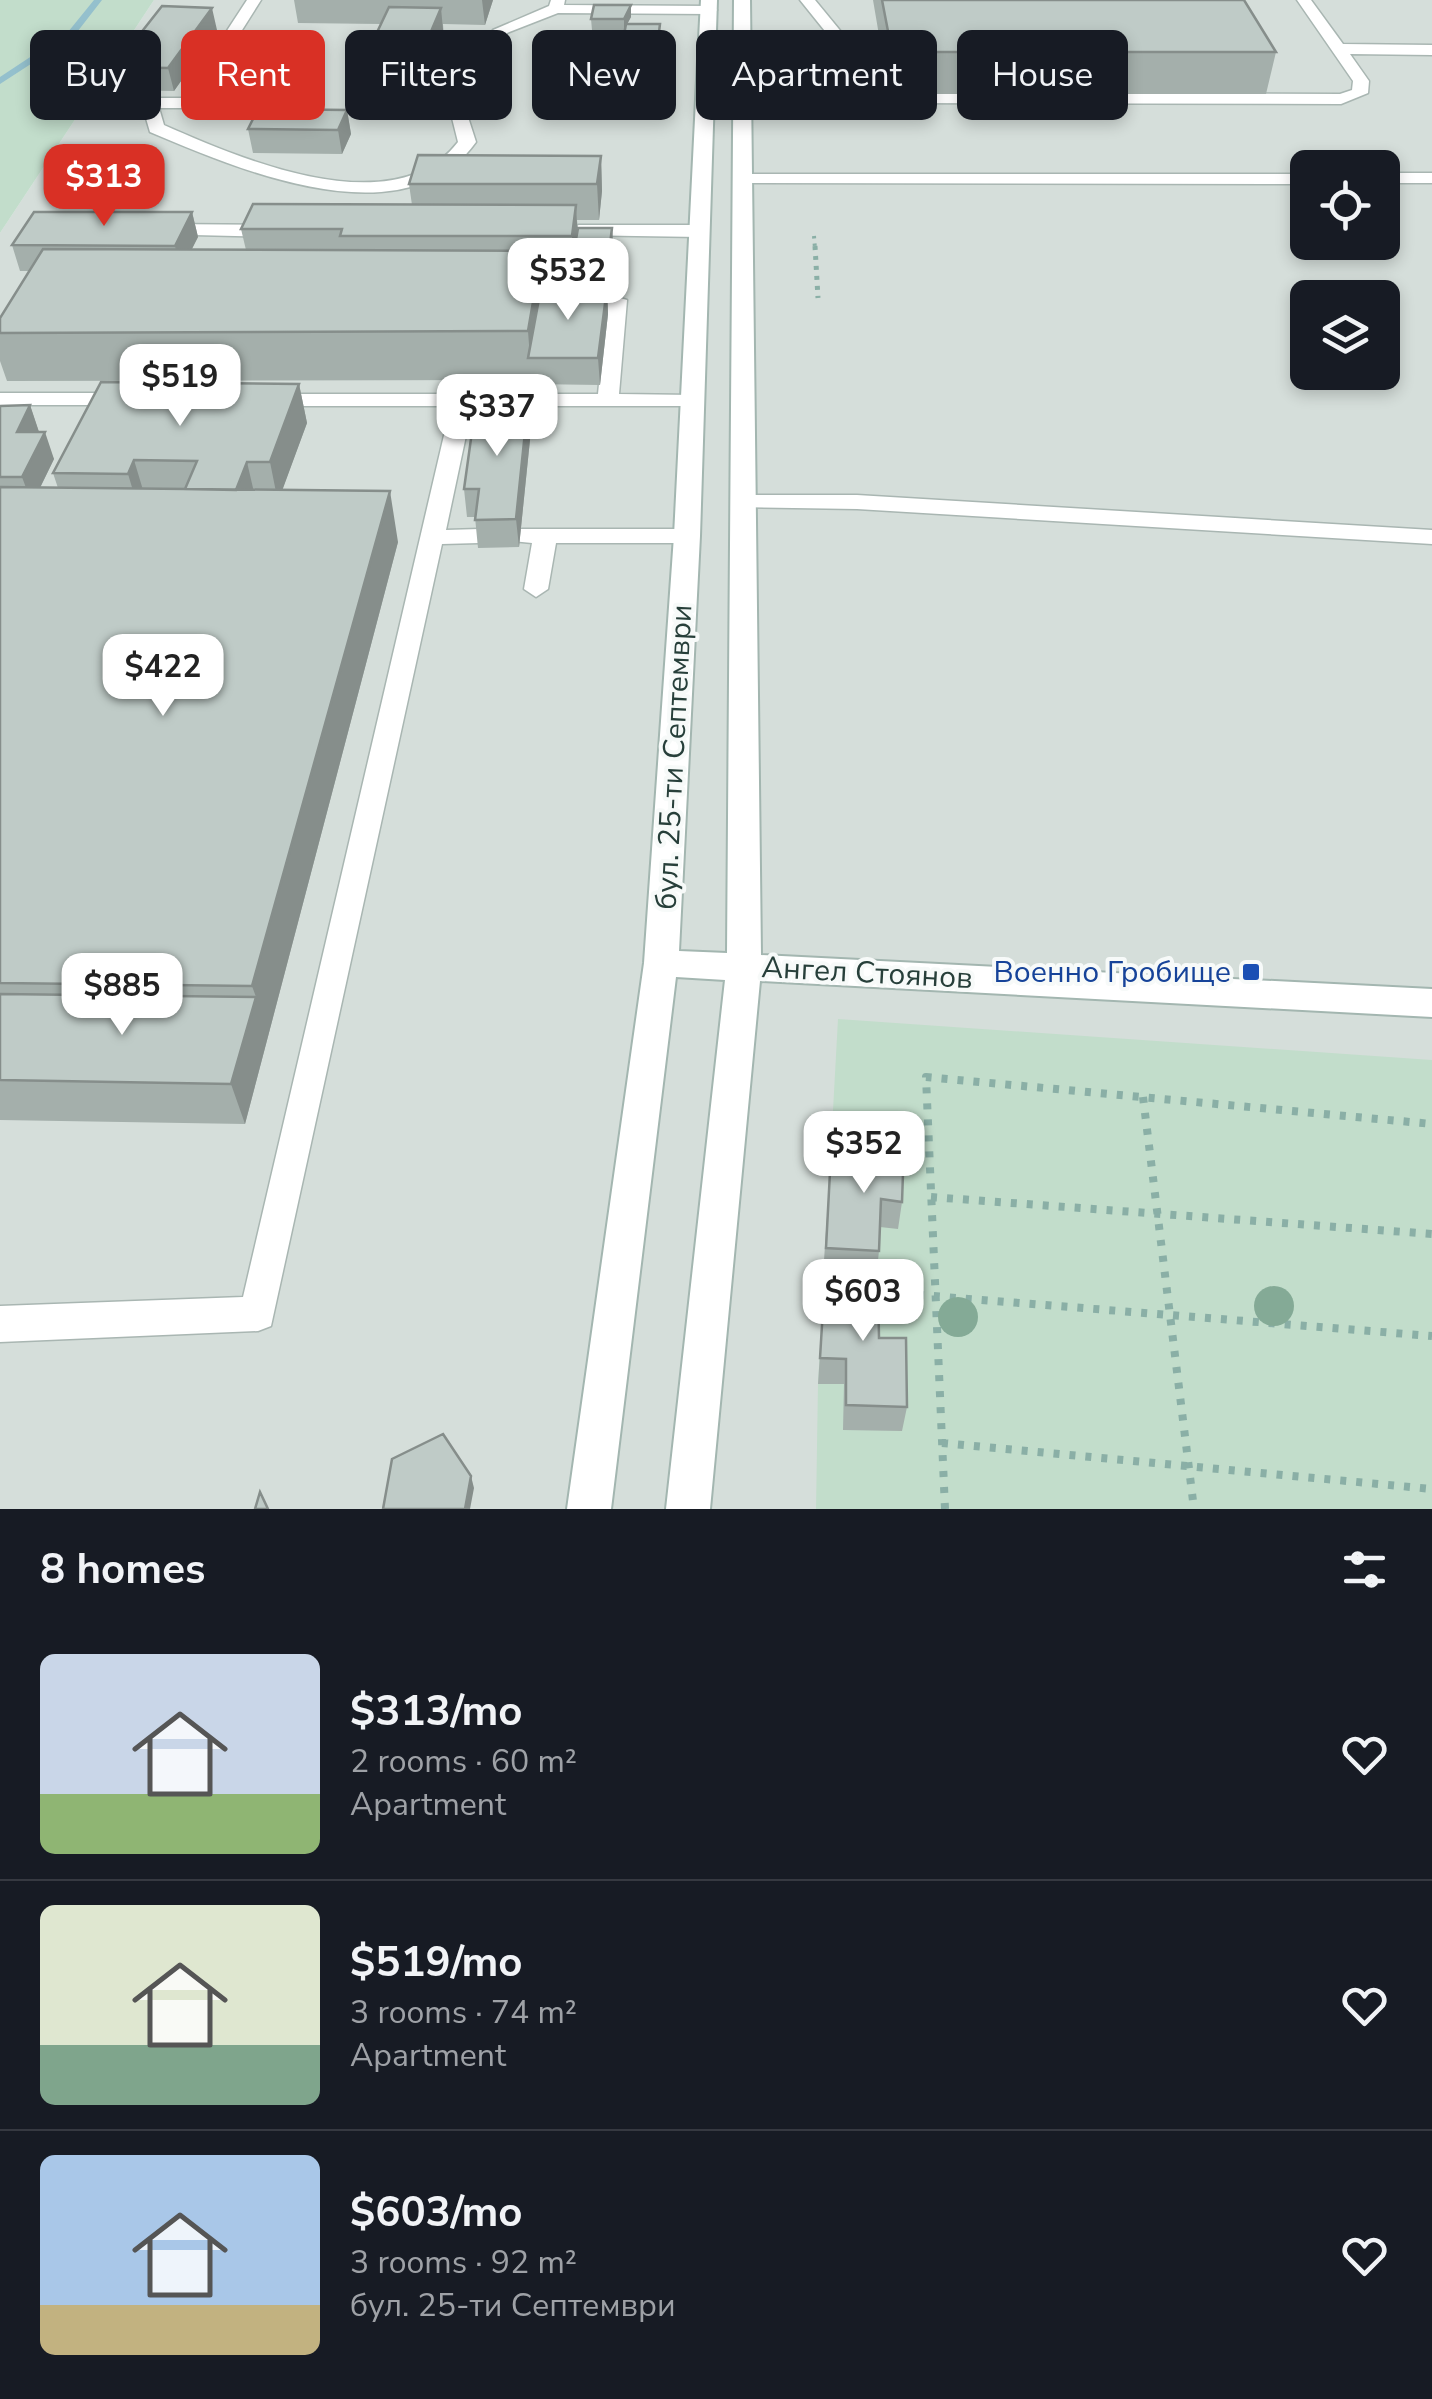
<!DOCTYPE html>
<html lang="en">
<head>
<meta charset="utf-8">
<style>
  :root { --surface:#171b24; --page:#20242c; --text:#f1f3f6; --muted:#9ea1a6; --line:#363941; --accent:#d93025 }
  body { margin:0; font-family:"Nunito Sans",sans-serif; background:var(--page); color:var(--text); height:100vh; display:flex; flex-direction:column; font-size:38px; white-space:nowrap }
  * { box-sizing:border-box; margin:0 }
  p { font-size:32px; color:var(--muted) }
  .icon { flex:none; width:55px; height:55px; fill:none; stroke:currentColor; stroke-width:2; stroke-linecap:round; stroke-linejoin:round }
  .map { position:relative; height:1509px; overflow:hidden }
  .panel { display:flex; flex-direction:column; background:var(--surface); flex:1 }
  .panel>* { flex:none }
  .top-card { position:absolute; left:30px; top:30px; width:1372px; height:90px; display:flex; gap:20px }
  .tools { position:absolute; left:1290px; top:150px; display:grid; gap:20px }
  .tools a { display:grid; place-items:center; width:110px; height:110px; border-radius:15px; background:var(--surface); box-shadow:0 5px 15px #0003; font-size:50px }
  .price { position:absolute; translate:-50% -85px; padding:0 22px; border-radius:20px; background:#fff; color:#222; font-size:32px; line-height:65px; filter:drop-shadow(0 2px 5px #0008) }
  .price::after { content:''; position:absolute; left:50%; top:60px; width:30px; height:22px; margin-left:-15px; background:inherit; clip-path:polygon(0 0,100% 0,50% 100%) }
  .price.on { background:var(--accent); color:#fff }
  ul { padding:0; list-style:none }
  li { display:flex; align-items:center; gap:30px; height:250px; padding:0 40px }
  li+li { border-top:2px solid var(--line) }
  li span { display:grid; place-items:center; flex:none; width:280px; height:200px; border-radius:15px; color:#555 }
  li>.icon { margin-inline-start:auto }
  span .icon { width:120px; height:120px; fill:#fffc; stroke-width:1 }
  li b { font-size:42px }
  h2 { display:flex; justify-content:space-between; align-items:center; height:120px; padding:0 40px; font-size:42px }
  .tag { padding:0 35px; border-radius:15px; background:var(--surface); box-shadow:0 5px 15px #0003; font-size:35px; line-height:90px }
  .tag.on { background:var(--accent); color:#fff }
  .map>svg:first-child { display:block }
</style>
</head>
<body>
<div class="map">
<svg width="1432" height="1509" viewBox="0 0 1432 1509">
  <rect width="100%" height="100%" fill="#e6eeeb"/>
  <path fill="#d5deda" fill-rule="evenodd" d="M154 0H1432V1509H0V233ZM1308 168H1382V242H1308ZM1308 298H1382V372H1308Z"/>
  <path fill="#c2ddcb" d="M0 0H154L0 233Z
    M838 1019 1432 1060V1509H816L818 1384Z"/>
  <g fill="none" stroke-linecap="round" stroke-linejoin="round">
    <path fill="#94c0cd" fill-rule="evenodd" d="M94 0H102L74 36 0 84V77L68 32Z"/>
    <defs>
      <path id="lane" d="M247 0H261L196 103 188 108H159L164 125C239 158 394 226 458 142L451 114 493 30 549 6 551 0H565L564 5 710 6 717 10 710 14 558 13 507 33 467 114 476 142C404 242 238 169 150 132L143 108H115L107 103 115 98H183Z
        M800 0H815L852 45 866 93 1340 94 1352 90 1353 81 1297 0H1311L1343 44 1432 45V55L1350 54 1369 81 1368 93 1341 104 859 103 851 98 837 46Z
        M1382 173H1432V183H1382Z
        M742 174H1308V184L736 183 733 179Z
        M159 224 276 225 285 231 276 237 152 234V226Z
        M579 225H700L709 231 700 237 572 235V227Z
        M572 284 627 300 619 394 693 395 704 401 701 406H264L253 400 264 394H598L607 304 565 294 562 290Z
        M0 393H126L137 399 126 405H0Z
        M456 424 467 431 446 530 479 529 491 536 479 543 442 544 271 1326 258 1331 0 1342V1306L243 1297 445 431Z
        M743 495H857L1432 530V544L857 509 735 507 731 502Z
        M520 529H687L699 536 687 543H556L548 589 536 597 524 589 532 543 512 541 508 536Z"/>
      <path id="secondary" d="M701 0H717L700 536 679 951 727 953 734 0H750L761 955 1432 989V1017L760 981 710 1509H666L725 980 676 977 611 1509H567L644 963 674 536Z"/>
    </defs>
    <use href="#lane" stroke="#a9b6b2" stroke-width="3"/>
    <use href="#secondary" stroke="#a3b6b0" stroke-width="4"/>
    <path stroke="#8aafa6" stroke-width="4" stroke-dasharray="2.5 5" stroke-linecap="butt" d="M814 236 815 249"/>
    <path stroke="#8aafa6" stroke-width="5" stroke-dasharray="4 6" stroke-linecap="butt" d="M815 246 818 298"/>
    <path stroke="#8aafa6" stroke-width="8" stroke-dasharray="6 10" stroke-linecap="butt" d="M1143 1097 1194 1509
      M931 1197 1432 1234
      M870 1291 1432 1336
      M942 1443 1432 1489
      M945 1509 926 1077 1432 1124"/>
    <use href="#lane" fill="#fff" fill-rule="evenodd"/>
    <use href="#secondary" fill="#fff" fill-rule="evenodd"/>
  </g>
  <g fill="#84aa96">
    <circle cx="1274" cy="1306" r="20"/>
    <circle cx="958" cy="1317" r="20"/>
  </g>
  <path fill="#a4afab" d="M294 0H493L485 25 443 24 444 40 415 115 359 114 354 81 381 24 298 23Z
    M873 0H1244L1276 52 1266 94H889Z
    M631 17 627 24H660L659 52H624V30H592L591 19Z
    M217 30 174 91 119 90 114 67Z
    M277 55 242 120H200L195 96Z
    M347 110 351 134 342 154 253 153 248 129Z
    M601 156 602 191 599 220H577L578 228 613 241 609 273H594L595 288H607L608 314 600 385 531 384 530 380 7 381 0 361V318L30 271H20L12 245 192 212 198 237 191 250H246L241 229 412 205 409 184Z
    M299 384 307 423 282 490 398 542 245 1124 0 1120V406L30 405 39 432 54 459 40 488H58L53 473Z
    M528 403 531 430 519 547 478 548 475 517H467L464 489Z
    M858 1140 902 1202 898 1229 880 1227 879 1251 876 1278 823 1275 830 1172 855 1173Z
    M825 1276 879 1338 907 1407 902 1431 843 1430 844 1384H818Z"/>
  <path fill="#868e8b" d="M482 0H493L485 25Z
    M631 5V17L624 30V19Z
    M212 8 217 30 174 91 168 68Z
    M441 8 444 40 415 115 410 81Z
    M273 32 277 55 242 120 237 97Z
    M347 110 351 134 342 154 338 130Z
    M601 156 602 191 599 220 597 184Z
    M576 205 578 241 574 267 572 236Z
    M192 212 198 237 181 271 175 246Z
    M612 228 613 241 609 273 608 260Z
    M593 251 595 298 594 314 591 267Z
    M539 267 543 314 530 358 528 331Z
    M607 288 608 314 600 385 598 358Z
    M299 384 307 423 278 502 270 462Z
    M528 403 531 430 519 547 516 519Z
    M30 405 39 432H17Z
    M45 432 54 459 32 504 22 477Z
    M134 460 146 500 140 514 128 474Z
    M247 462 256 501H232Z
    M390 491 398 542 245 1124 231 1084 256 997 252 986Z
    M471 1476 474 1488 470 1509H465Z"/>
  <path fill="#bfcbc7" stroke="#868e8b" stroke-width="2.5" d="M882 0H1244L1276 52H892Z
    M594 5H631L624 19H591Z
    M162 6 212 8 168 68 114 67Z
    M389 7 441 8 410 81H354Z
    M626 24H660L658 40H623Z
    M273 32 237 97 195 96 232 33Z
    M258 109 347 110 338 130 248 129Z
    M418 155 601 156 597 184H409Z
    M253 204 576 205 572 236H340L342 229H241Z
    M34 212H192L175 246 12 245Z
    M578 228H612L608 260H593V251H574Z
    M43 249 593 251 591 267H539L528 331 0 333V318Z
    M541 288H607L598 358H528Z
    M101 382 299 384 270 462H247L236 490 185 489 197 461 134 460 128 474 53 473Z
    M476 403H528L516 519 475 520 479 489H464Z
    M30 405 17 432H45L22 477H0V406Z
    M0 487 390 491 252 986 0 983Z
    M0 994 256 997 231 1084 0 1080Z
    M858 1140 904 1145 902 1202 881 1199 879 1251 826 1248 830 1172 856 1173Z
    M825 1276 878 1280 879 1338H906L907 1407 846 1405V1359L820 1358Z
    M443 1434 471 1476 465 1509H383L392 1459Z
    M260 1492 268 1509H255Z"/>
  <rect fill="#1a4fb4" stroke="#f7faf9" stroke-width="4" x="1241" y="962" width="20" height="20" rx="5"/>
  <g text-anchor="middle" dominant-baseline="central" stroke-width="8" stroke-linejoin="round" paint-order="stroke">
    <g font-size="30" fill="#273f3a" stroke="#f7faf9">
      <text transform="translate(674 757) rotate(-87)">бул. 25-ти Септември</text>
      <text transform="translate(867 973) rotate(3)">Ангел Стоянов</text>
    </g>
    <g font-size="30" fill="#164399" stroke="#f7faf9" text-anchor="end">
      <text x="1231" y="972">Военно Гробище</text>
    </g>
  </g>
</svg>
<div class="tools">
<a><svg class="icon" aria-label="locate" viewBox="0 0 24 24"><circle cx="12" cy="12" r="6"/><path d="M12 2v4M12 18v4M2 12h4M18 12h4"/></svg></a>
<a><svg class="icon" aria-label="layers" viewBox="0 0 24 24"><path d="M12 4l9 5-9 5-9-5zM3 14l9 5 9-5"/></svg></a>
</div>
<b class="price on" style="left:104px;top:229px">$313</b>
<b class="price" style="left:568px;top:323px">$532</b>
<b class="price" style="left:180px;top:429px">$519</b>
<b class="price" style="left:497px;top:459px">$337</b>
<b class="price" style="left:163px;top:719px">$422</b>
<b class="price" style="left:122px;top:1038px">$885</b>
<b class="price" style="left:864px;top:1196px">$352</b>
<b class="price" style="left:863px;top:1344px">$603</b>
<div class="top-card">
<a class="tag">Buy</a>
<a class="tag on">Rent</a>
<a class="tag">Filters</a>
<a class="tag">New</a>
<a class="tag">Apartment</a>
<a class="tag">House</a>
</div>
</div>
<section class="panel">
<h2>8 homes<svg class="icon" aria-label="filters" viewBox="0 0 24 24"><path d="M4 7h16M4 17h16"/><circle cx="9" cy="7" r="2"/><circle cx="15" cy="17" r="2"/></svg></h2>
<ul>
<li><span style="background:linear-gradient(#c9d6e8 70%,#8fb573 0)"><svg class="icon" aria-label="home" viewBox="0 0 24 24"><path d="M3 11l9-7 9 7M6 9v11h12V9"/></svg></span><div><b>$313/mo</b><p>2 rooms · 60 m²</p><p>Apartment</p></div><svg class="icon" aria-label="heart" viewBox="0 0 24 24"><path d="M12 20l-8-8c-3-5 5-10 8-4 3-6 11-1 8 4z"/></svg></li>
<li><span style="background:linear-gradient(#dfe7d0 70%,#7fa58c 0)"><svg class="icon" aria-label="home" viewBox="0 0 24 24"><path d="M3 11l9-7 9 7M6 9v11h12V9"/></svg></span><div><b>$519/mo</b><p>3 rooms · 74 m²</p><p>Apartment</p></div><svg class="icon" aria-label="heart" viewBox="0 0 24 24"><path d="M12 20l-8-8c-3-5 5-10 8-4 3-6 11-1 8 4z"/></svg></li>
<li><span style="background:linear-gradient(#a9c7e8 75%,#c2b280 0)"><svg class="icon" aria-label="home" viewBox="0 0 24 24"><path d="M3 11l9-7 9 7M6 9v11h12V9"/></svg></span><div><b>$603/mo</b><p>3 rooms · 92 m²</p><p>бул. 25-ти Септември</p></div><svg class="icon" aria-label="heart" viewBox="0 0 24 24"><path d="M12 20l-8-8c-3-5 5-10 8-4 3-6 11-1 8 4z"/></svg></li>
</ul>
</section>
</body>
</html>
